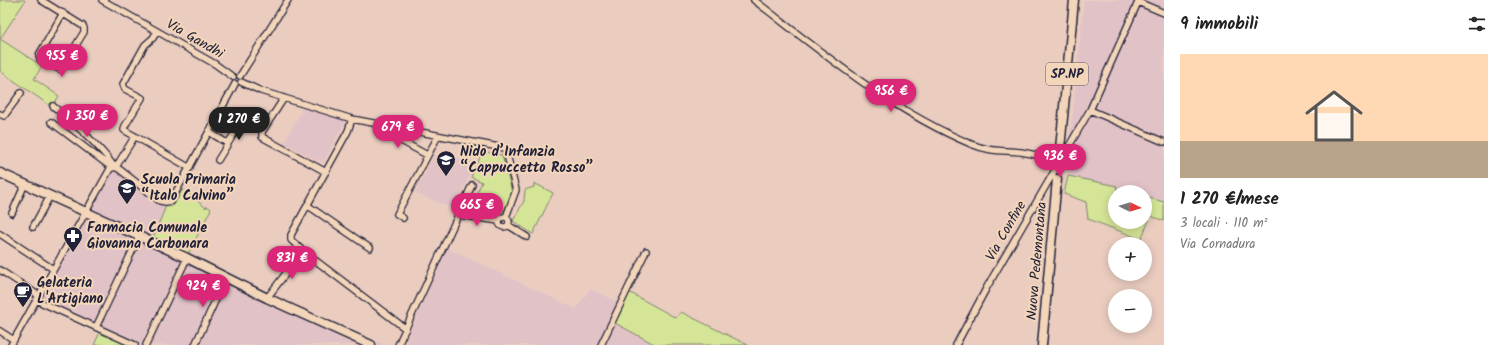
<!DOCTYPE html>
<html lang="it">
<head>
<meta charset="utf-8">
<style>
  :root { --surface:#fff; --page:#f2f2f2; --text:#222; --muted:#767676; --line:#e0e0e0; --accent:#db2777 }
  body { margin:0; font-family:Kalam,sans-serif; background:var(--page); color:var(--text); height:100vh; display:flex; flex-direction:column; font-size:15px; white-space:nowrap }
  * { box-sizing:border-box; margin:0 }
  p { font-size:13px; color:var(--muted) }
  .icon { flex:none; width:22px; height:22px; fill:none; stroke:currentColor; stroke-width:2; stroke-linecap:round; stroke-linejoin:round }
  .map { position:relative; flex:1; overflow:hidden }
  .drawer { display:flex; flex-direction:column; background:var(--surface); width:340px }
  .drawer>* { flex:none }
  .needle { width:26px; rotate:95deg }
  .controls { position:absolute; left:1108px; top:185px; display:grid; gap:8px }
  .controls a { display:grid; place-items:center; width:44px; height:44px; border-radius:50%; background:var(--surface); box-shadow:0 2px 10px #0003; font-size:20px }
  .price { position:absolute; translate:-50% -34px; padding:0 9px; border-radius:14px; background:var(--accent); color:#fff; font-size:13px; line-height:26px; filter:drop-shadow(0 1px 2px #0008) }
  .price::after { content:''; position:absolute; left:50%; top:24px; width:12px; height:9px; margin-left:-6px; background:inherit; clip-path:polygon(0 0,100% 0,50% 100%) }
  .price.selected { background:#222; color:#fff }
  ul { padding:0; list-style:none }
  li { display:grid; align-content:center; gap:8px; height:212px; padding:0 16px }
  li+li { border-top:1px solid var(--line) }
  li span { display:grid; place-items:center; height:124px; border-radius:0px; color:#555 }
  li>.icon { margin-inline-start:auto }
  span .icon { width:72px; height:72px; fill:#fffc; stroke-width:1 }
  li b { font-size:17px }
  h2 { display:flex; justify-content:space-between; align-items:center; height:48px; padding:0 16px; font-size:17px }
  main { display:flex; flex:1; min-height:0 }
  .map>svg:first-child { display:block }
</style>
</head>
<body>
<main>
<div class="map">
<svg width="1164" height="345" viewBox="0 0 1164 345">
  <rect width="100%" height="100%" fill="#ebcdc0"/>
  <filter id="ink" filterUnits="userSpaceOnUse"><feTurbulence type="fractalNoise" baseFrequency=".025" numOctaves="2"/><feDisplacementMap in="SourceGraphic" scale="8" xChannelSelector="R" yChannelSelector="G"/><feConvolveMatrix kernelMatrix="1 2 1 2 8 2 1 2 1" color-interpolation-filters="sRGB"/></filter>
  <g filter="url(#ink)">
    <path fill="#e1c2c7" d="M1084 0H1164V202L1145 197V192H1126L1116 189V186L1068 176 1065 162 1073 112Z
      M303 108 346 120 323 163 284 143Z
      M434 156 476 161 454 209 415 193Z
      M112 170H116L159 204 166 206 152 240 93 212 92 206Z
      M85 212 175 253 384 345H131L39 304Z
      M447 248 576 309 590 289 621 303 613 322 656 345H404Z"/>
    <path fill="#d5e598" stroke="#7c846a" d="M0 0H24L25 1 0 39Z
      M0 39 42 66 34 79 59 96 52 107 0 71Z
      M481 151 502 155 512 192 511 198 502 214 471 210 470 208 482 182 471 177 479 160Z
      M1068 176 1117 186 1116 189 1126 192H1115V222H1145V197L1164 202V221L1151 216 1141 239 1088 219 1086 202 1064 194Z
      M534 183 553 193 533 234 513 221 524 201 525 190 534 187Z
      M183 189 206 208 207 206 211 209 187 256 152 240 166 206 169 207 174 205Z
      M627 291 676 318 681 312 748 345H656L613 322Z
      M100 332 129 345H94Z"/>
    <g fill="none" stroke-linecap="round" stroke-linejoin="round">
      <path stroke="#c3aba5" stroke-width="8" stroke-dasharray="8 4" stroke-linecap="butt" d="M1057 179 1060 149"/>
      <defs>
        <path id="minor" d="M41 0 83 26 84 28V32L62 68 59 69 40 59 39 55 63 13
          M102 0 215 64 233 77
          M754 0C823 53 890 110 971 144 990 152 1002 150 1021 152 1035 154 1047 158 1059 163
          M1138 2 1164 13
          M157 31 153 38 145 45 123 84 125 89 142 98 125 126 124 130 190 168
          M240 76 288 0
          M241 82 261 91 352 119 504 148 506 151 516 190 506 217
          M284 98 262 132V137L326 172
          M53 106C70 120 103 148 114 167
          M1090 110 1164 142
          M0 114 4 116 21 93
          M352 119 348 131 291 235V240L303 251 406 329
          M51 122 111 167
          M396 128 395 135 396 138 427 155
          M209 132 227 143
          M218 160 246 114
          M116 167 135 136
          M307 205 370 248
          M12 213 25 184
          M459 215 499 221
          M499 222a5 5 0 1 1 10 0a5 5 0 1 1-10 0Z
          M403 218 397 214 438 136
          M508 225 527 237
          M33 227 50 196
          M0 234 53 269
          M0 270 38 295
          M267 298 303 251
          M36 300 135 345
          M96 327 139 237
          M0 331 14 340
          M11 345 110 169 114 167 119 169 160 201 166 202 171 201 235 84
          M146 345 187 258
          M195 345 226 277
          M398 345 472 185
          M601 345 646 251
          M956 345 987 287 1090 110 1139 0"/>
        <path id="primary" d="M1060 149 1074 0
          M0 173 187 258 267 298 371 345
          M1042 345 1057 179"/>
      </defs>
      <use href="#minor" stroke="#22223b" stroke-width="8"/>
      <use href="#primary" stroke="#22223b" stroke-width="11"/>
      <use href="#minor" stroke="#f3d6ba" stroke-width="5.5"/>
      <use href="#primary" stroke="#f3d6ba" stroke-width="8"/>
    </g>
  </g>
  <defs>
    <symbol id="school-pin" viewBox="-11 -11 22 30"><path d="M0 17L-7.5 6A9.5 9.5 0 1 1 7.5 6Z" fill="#22223b" stroke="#f3d6ba"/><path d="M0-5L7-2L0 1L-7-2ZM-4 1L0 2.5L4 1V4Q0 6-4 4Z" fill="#fff"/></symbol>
    <symbol id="pharmacy-pin" viewBox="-11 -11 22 30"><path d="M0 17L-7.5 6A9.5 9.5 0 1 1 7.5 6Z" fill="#22223b" stroke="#f3d6ba"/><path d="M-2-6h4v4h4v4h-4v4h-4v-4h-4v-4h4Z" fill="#fff"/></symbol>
    <symbol id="cafe-pin" viewBox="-11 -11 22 30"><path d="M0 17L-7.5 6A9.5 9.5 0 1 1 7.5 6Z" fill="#22223b" stroke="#f3d6ba"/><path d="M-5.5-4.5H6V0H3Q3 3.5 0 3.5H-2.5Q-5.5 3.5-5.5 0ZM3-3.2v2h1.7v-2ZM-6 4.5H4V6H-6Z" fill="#fff"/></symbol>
  </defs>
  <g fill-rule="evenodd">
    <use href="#school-pin" x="435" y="149" width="22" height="30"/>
    <use href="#school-pin" x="116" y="177" width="22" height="30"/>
    <use href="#pharmacy-pin" x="62" y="225" width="22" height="30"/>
    <use href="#cafe-pin" x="12" y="280" width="22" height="30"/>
  </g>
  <g text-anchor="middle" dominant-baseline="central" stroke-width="4" stroke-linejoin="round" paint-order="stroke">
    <rect fill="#f3d6ba" stroke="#615861" stroke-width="1" x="1046" y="63" width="42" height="22" rx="3"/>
    <g font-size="13" font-weight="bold" fill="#22223b">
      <text x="1067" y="74">SP.NP</text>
    </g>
    <g font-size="14" fill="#22223b" stroke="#f3d6ba">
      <text transform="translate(195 39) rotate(30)">Via Gandhi</text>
      <text transform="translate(1006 231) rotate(-60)">Via Confine</text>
      <text transform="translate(1037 261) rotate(-85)">Nuova Pedemontana</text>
    </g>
    <g font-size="14" font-weight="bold" fill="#22223b" stroke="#f3d6ba" text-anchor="start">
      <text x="460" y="152">Nido d’Infanzia<tspan x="460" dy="16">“Cappuccetto Rosso”</tspan></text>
      <text x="141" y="180">Scuola Primaria<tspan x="141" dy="16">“Italo Calvino”</tspan></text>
      <text x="87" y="228">Farmacia Comunale<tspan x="87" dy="16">Giovanna Carbonara</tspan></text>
      <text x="37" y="283">Gelateria<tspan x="37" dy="16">L'Artigiano</tspan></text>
    </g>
  </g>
</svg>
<div class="controls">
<a><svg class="needle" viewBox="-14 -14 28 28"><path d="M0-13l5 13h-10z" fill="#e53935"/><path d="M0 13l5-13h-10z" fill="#767676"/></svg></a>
<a>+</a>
<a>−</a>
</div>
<b class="price" style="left:62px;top:78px">955 €</b>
<b class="price" style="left:891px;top:113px">956 €</b>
<b class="price" style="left:87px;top:138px">1 350 €</b>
<b class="price selected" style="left:239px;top:141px">1 270 €</b>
<b class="price" style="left:398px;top:149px">679 €</b>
<b class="price" style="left:1060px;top:178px">936 €</b>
<b class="price" style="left:477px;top:227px">665 €</b>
<b class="price" style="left:292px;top:280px">831 €</b>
<b class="price" style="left:203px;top:308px">924 €</b>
</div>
<section class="drawer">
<h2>9 immobili<svg class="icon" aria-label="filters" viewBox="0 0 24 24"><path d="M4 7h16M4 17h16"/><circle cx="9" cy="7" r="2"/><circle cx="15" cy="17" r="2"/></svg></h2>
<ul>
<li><span style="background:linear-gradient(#ffd9b3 70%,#b9a48a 0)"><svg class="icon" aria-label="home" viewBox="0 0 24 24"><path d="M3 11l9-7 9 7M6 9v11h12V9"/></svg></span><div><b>1 270 €/mese</b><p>3 locali · 110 m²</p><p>Via Cornadura</p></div></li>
</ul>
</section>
</main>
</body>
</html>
